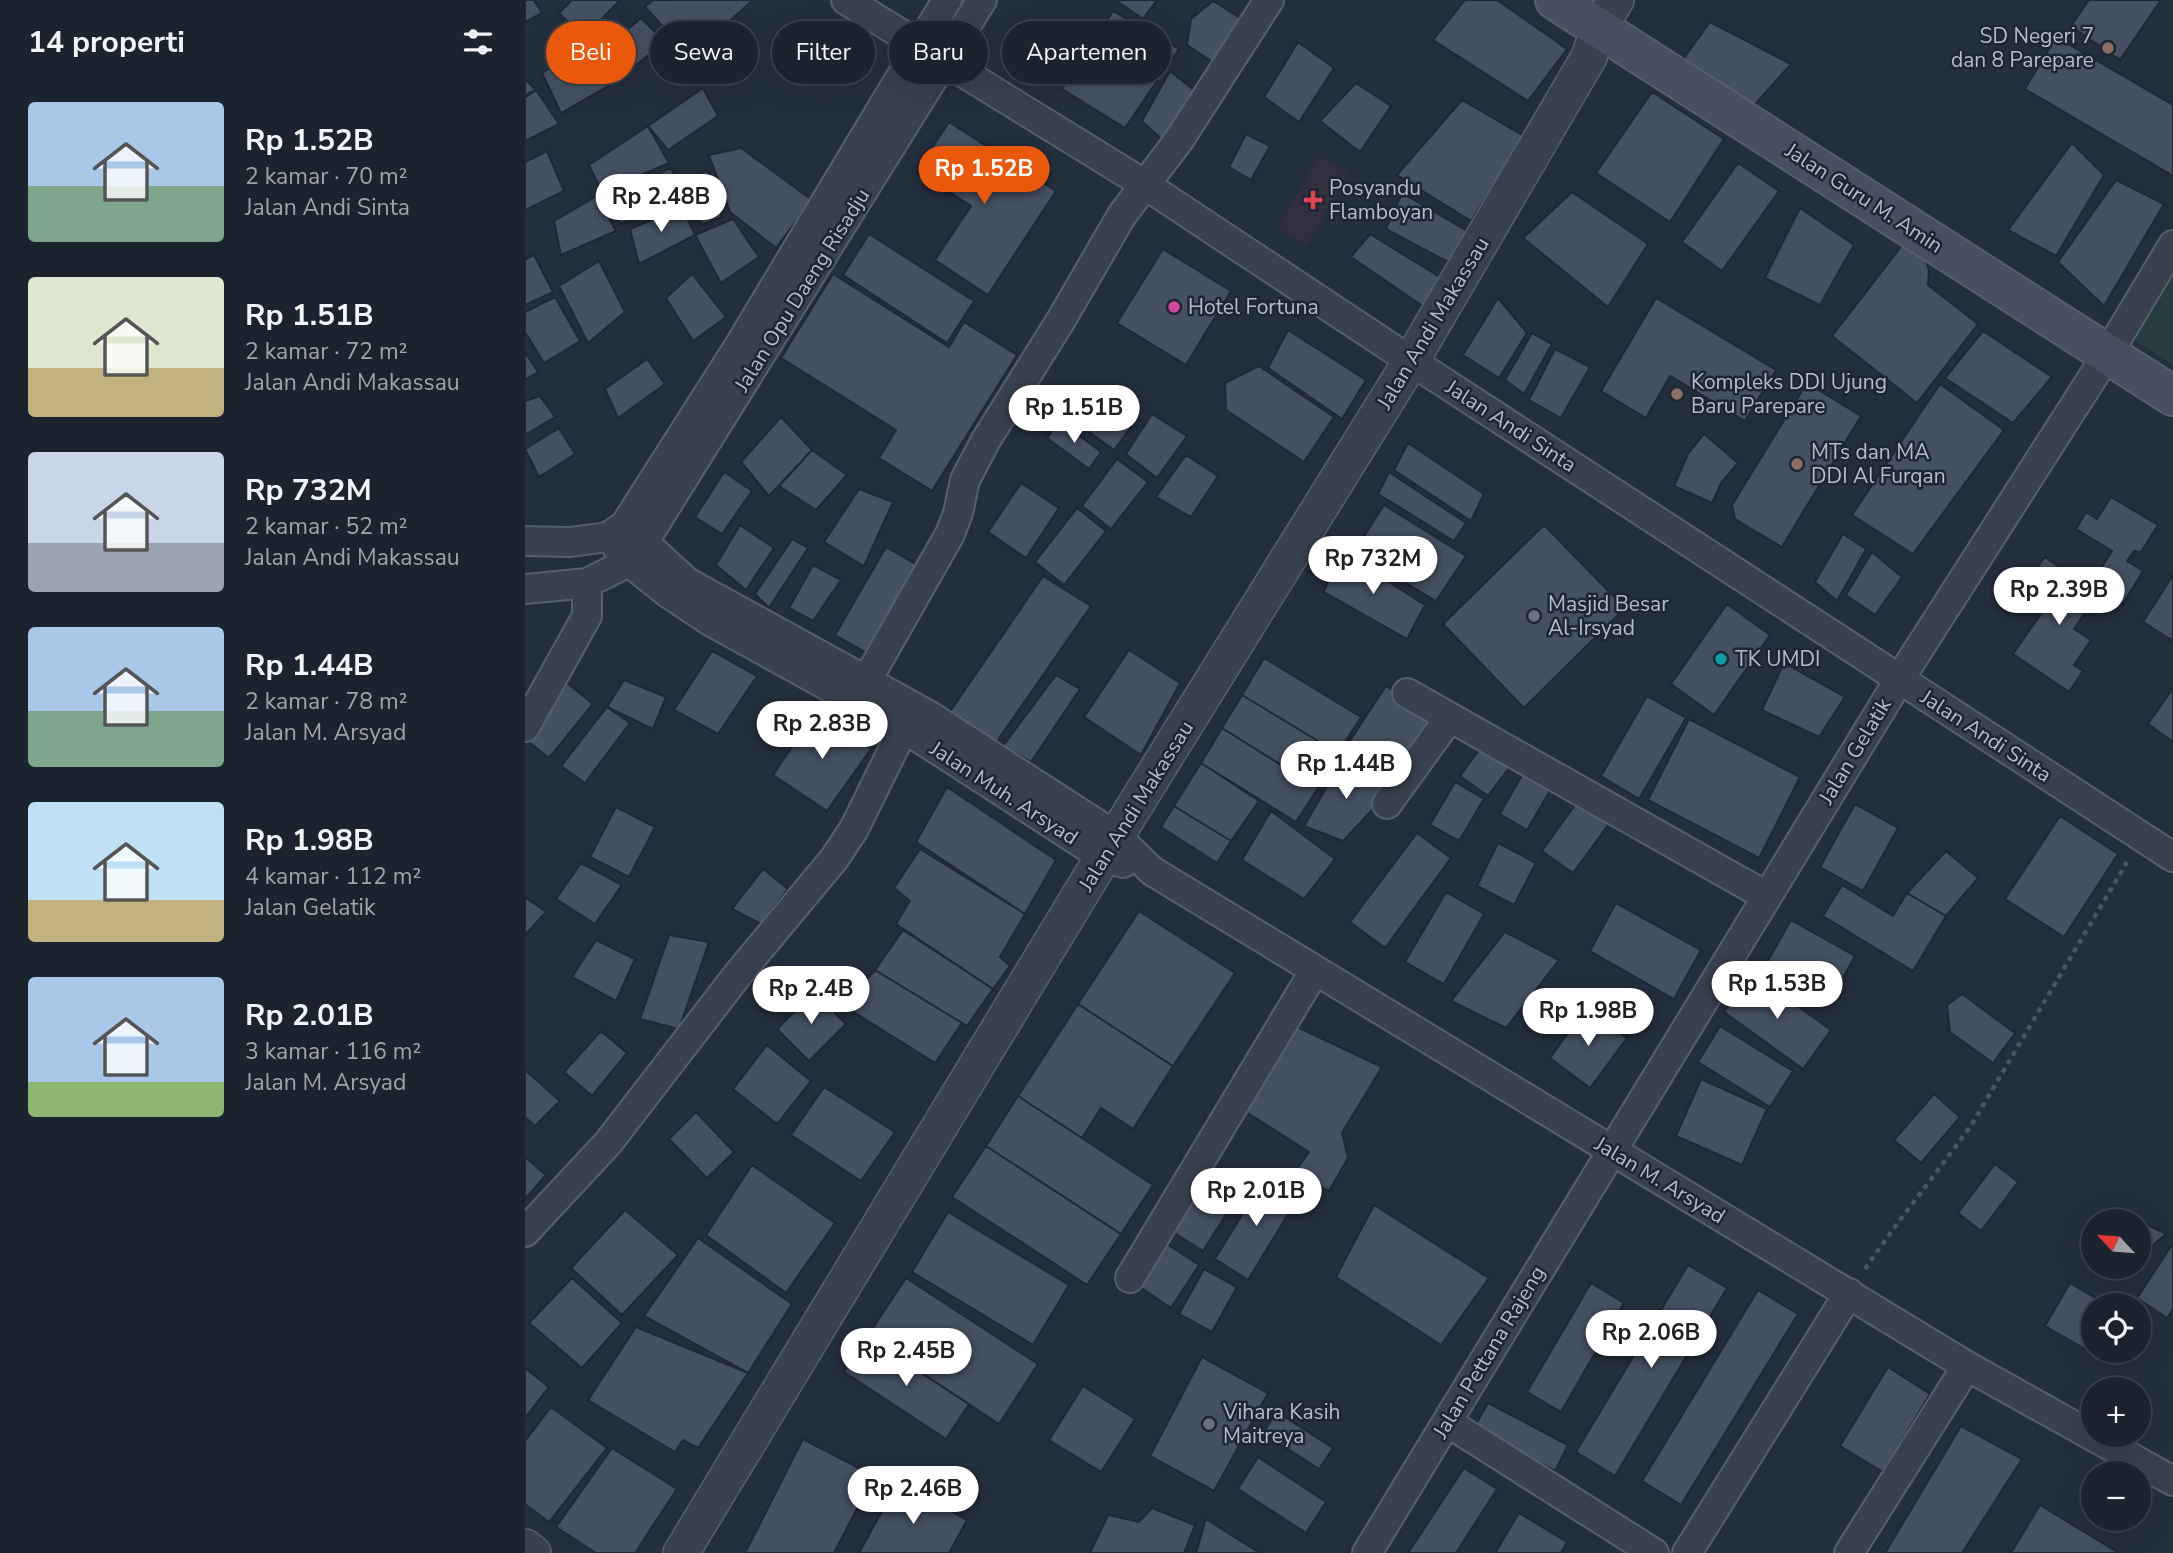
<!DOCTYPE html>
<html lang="id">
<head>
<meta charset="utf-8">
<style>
  :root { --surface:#1b232e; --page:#242b36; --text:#f1f3f6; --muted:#a0a4aa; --line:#39404a; --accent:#ea580c }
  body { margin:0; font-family:"Nunito Sans",sans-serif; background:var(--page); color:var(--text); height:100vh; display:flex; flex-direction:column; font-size:26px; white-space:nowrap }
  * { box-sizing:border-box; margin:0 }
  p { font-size:23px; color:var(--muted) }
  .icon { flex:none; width:38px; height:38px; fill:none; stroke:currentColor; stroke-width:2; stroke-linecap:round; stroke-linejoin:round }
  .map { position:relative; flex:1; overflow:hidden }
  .panel { display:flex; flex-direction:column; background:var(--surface); width:525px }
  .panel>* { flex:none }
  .guide { position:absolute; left:21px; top:21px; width:665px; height:63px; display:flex; gap:14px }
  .needle { width:46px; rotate:296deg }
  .controls { position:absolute; left:1556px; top:1209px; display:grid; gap:14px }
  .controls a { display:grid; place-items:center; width:70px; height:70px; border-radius:50%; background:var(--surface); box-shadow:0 7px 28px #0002,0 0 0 2px var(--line); font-size:35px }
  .price { position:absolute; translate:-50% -60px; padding:0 16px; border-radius:24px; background:#fff; color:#222; font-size:23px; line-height:46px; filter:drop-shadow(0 2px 4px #0008) }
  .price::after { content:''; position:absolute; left:50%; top:42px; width:21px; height:16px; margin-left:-10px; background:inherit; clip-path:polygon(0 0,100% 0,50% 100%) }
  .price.active { background:var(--accent); color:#fff }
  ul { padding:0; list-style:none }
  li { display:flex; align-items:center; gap:21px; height:175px; padding:0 28px }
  li span { display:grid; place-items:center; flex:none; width:196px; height:140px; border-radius:7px; color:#555 }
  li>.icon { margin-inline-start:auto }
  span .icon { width:84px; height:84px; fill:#fffc; stroke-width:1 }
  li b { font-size:30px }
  h2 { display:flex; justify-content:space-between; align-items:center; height:84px; padding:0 28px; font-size:30px }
  .chip { padding:0 24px; border-radius:32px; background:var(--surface); box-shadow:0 7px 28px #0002,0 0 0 2px var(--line); font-size:24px; line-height:63px }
  .chip.active { background:var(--accent); color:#fff }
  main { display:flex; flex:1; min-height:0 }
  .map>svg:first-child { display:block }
</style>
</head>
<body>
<main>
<section class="panel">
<h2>14 properti<svg class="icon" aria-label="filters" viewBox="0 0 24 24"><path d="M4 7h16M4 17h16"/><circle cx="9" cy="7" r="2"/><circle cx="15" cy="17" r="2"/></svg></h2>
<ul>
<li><span style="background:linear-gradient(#a9c7e8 60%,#7fa58c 0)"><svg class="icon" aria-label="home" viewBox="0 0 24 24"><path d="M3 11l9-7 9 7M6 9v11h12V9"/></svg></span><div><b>Rp 1.52B</b><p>2 kamar · 70 m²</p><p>Jalan Andi Sinta</p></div></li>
<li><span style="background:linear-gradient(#dfe7d0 65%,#c2b280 0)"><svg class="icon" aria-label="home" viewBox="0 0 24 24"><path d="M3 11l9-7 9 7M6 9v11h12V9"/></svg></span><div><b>Rp 1.51B</b><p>2 kamar · 72 m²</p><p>Jalan Andi Makassau</p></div></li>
<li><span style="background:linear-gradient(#c9d6e8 65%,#9aa5b1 0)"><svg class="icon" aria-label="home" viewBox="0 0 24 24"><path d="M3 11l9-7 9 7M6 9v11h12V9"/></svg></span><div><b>Rp 732M</b><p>2 kamar · 52 m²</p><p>Jalan Andi Makassau</p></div></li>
<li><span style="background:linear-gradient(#a9c7e8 60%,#7fa58c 0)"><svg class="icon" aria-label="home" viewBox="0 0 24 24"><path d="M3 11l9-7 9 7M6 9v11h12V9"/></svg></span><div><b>Rp 1.44B</b><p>2 kamar · 78 m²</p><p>Jalan M. Arsyad</p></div></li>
<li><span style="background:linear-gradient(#bfe0f5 70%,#c2b280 0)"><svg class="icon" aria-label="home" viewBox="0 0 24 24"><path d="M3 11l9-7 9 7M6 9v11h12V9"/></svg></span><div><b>Rp 1.98B</b><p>4 kamar · 112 m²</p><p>Jalan Gelatik</p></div></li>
<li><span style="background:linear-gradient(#a9c7e8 75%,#8fb573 0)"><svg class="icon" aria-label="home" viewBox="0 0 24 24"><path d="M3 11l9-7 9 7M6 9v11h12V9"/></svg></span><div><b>Rp 2.01B</b><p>3 kamar · 116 m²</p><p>Jalan M. Arsyad</p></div></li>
</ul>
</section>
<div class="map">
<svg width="1648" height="1553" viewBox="0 0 1648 1553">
  <rect width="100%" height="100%" fill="#242f3e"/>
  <path fill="#32303f" d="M794 156 823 173 782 245 753 228Z"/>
  <path fill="#263c3f" d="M1648 253V366L1598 332Z"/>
  <path fill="#455162" stroke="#1f2835" stroke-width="2" d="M0 0H9L17 13 0 22Z
    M47 0H95L59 37 34 13Z
    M128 0H228L165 56 120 7Z
    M590 0H632L618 19Z
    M940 0H972L1042 49 1003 101 908 40Z
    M1564 0H1636L1595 60 1546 26Z
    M688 1 720 21 692 65 662 45 666 19Z
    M588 11 654 49 600 128 537 89Z
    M116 18 140 42 96 77 74 54Z
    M284 18 338 43 325 75 272 48Z
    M1185 22 1266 64 1223 112 1156 62Z
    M1531 37 1648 105V176L1500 89Z
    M773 42 809 68 774 122 739 97Z
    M60 46 90 82 36 113 17 73Z
    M645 71 674 94 643 145 617 121Z
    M0 79 11 90 0 95Z
    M831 83 866 106 835 152 795 121Z
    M178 88 193 116 143 150 123 126Z
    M11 90 34 124 0 141V98Z
    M1127 92 1199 139 1145 222 1071 173Z
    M937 100 999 136 946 221 872 175Z
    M424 122 531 191 463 295 410 260 446 206 392 171Z
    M123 126 144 163 77 192 64 165Z
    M721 134 745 146 726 180 704 167Z
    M1547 143 1579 175 1531 256 1483 230Z
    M216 148 287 200 251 248 205 212 184 155Z
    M22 151 39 191 0 210V162Z
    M1213 163 1254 191 1197 271 1157 242Z
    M146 168 160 199 95 224 86 195Z
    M182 170 197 217 176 225 163 183Z
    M1591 180 1639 204 1579 306 1533 262Z
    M1047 192 1123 244 1083 307 998 238Z
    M877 193 944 232 923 262 861 229Z
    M72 196 91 231 36 255 29 221Z
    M157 207 170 235 114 264 105 229Z
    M1275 208 1329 245 1295 305 1240 278Z
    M208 219 234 257 196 283 170 235Z
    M344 234 449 301 422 343 318 275Z
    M845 234 923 282 902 309 826 257Z
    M1382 239 1396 243 1404 271 1403 285 1453 324 1392 403 1307 336Z
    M638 249 706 291 661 365 592 323Z
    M9 255 28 292 0 305V260Z
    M74 261 100 312 63 343 34 286Z
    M167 274 201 317 168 341 141 298Z
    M308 274 424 347 439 322 492 355 407 491 354 458 371 430 256 358Z
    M30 297 55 341 19 363 0 332V312Z
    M973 298 1002 333 974 378 938 355Z
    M1131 298 1251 370 1220 421 1145 376 1121 418 1076 391Z
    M763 330 841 380 817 419 743 368Z
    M1458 331 1527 377 1488 423 1420 378Z
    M1007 333 1027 344 999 394 980 380Z
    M1030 349 1065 367 1036 418 1004 400Z
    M0 352 13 372 0 380Z
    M122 359 140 384 93 418 80 389Z
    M734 366 809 417 779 462 701 410 700 383Z
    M1282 383 1336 416 1257 547 1210 519 1207 505Z
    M1415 384 1479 430 1388 554 1327 515Z
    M556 390 606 427 589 450 539 414Z
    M15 396 30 417 0 435V401Z
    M627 414 662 436 632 478 601 454Z
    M256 417 287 450 244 496 216 462Z
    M535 421 576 452 564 469 522 438Z
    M34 428 50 454 14 477 0 449Z
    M1179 434 1213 463 1196 483 1187 503 1149 486 1163 454Z
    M883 443 959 494 946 521 869 470Z
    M287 450 322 475 291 510 254 486Z
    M661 455 693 476 666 517 631 497Z
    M592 459 623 482 586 529 557 506Z
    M199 472 227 491 197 534 170 517Z
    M864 472 941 523 929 541 853 494Z
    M496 483 534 508 501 558 463 532Z
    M334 489 368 502 339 566 299 542Z
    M1586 497 1633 525 1616 552 1609 551 1602 561 1618 571 1598 604 1566 584 1587 551 1551 529 1561 512 1572 519Z
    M859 505 941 556 911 601 829 552Z
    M552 508 581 531 539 585 510 562Z
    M215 525 249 548 221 590 191 565Z
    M1019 525 1100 608 999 708 918 624Z
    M1318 534 1341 549 1312 601 1290 582Z
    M267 539 283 548 244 608 230 594Z
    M361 547 392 565 342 653 310 635Z
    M814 550 900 605 882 639 799 592Z
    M1347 552 1377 577 1350 615 1321 595Z
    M1520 557 1584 602 1581 613 1566 604 1549 629 1566 640 1549 665 1558 671 1544 692 1488 654 1520 608 1500 595 1504 590 1513 596 1526 576 1513 566Z
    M288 565 316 580 288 621 264 608Z
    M1648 575V641L1618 622Z
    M518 576 566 606 466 750 420 719Z
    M1202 604 1245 635 1189 715 1146 684Z
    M604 650 655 683 616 755 559 717Z
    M187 651 232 676 193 734 149 710Z
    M739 658 836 717 813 753 717 695Z
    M1259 663 1320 697 1294 737 1237 710Z
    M531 675 555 689 506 762 478 746Z
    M99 680 141 697 128 729 82 707Z
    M42 683 68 704 24 758 0 739V733Z
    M861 686 910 716 878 775 824 742Z
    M1648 688V742L1623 724Z
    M717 695 813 753 793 788 697 728Z
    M1122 696 1161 718 1114 799 1076 776Z
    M82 707 105 723 60 783 36 766Z
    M291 711 346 749 302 811 248 775Z
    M1164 719 1275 777 1234 858 1123 800Z
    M697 728 793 788 771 822 676 763Z
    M962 739 990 760 963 796 935 776Z
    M820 756 866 790 818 841 779 826Z
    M676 763 734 801 706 841 649 806Z
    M1002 766 1030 782 1002 830 975 814Z
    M930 782 959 799 934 841 905 825Z
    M422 787 531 860 500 914 391 842Z
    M1057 795 1089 817 1048 873 1017 851Z
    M1330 804 1373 828 1338 891 1295 867Z
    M649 806 706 841 692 863 636 827Z
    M91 807 130 827 104 877 65 857Z
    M746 811 810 859 779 899 717 860Z
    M1535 816 1593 854 1539 937 1480 899Z
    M892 833 926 858 860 948 825 922Z
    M973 843 1011 863 989 905 952 886Z
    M395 849 500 914 475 957 485 966 468 989 371 924 385 901 369 888Z
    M1421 851 1453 878 1421 916 1382 893Z
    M56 863 97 885 70 924 31 899Z
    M238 869 263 889 236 924 207 909Z
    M1317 885 1368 916 1382 893 1421 916 1388 971 1298 916Z
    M921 892 959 914 919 984 880 962Z
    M0 897 21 912 0 935Z
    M1091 903 1176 950 1149 999 1065 951Z
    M614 911 710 973 648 1066 553 1004Z
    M1266 920 1330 956 1303 1005 1238 969Z
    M378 930 468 989 442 1026 350 970Z
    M980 932 1034 960 981 1028 926 1001Z
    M144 935 184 942 154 1029 115 1019Z
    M71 940 110 959 91 1001 47 977Z
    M350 970 437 1023 410 1063 319 1006Z
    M1226 973 1306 1030 1278 1069 1199 1012Z
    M289 992 321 1024 284 1061 252 1029Z
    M1437 994 1490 1033 1468 1063 1425 1032 1422 1005Z
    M553 1004 648 1066 608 1129 576 1108 557 1138 493 1096Z
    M1061 1008 1102 1038 1065 1088 1025 1058Z
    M770 1026 857 1067 817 1133 823 1158 804 1191 769 1173 784 1152 721 1112Z
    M1195 1026 1268 1071 1245 1107 1173 1062Z
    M76 1031 102 1053 67 1096 39 1072Z
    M242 1045 286 1081 252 1124 208 1089Z
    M0 1070 35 1101 10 1126 0 1117Z
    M1176 1079 1242 1109 1217 1165 1151 1136Z
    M299 1087 370 1132 336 1181 266 1135Z
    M1409 1094 1435 1117 1396 1163 1369 1140Z
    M493 1096 628 1185 596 1234 461 1146Z
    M171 1112 209 1152 182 1178 144 1139Z
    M461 1146 596 1234 562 1285 427 1197Z
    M0 1157 21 1175 0 1199Z
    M1470 1164 1493 1182 1456 1231 1433 1213Z
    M227 1165 310 1223 261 1293 181 1235Z
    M740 1177 773 1198 723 1280 690 1259Z
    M680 1178 714 1194 678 1251 643 1229Z
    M849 1205 964 1278 916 1345 811 1277Z
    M1590 1208 1641 1234 1615 1256V1273L1604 1267H1614V1222H1576Z
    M100 1210 153 1255 97 1315 46 1268Z
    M423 1212 544 1285 508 1345 387 1272Z
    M173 1238 267 1304 223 1373 119 1316Z
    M1648 1243V1309L1642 1318 1612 1298Z
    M642 1244 674 1265 646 1308 614 1286Z
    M1163 1265 1202 1288 1090 1476 1051 1452Z
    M679 1269 712 1287 687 1332 654 1314Z
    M47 1278 97 1323 57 1368 4 1323Z
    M381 1278 513 1364 474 1424 342 1337Z
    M1066 1283 1099 1303 1036 1412 1002 1392Z
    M1545 1283 1584 1306H1568L1567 1353 1520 1326Z
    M1233 1290 1273 1314 1156 1505 1117 1481Z
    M111 1327 223 1373 173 1448 158 1440 150 1452 63 1400Z
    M342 1337 444 1404 421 1439 319 1372Z
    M677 1357 743 1393 689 1491 625 1456Z
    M1363 1367 1405 1394 1358 1472 1315 1446Z
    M0 1368 24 1387 0 1418Z
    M558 1386 610 1419 576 1472 524 1440Z
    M963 1403 1043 1445 1030 1471 949 1428Z
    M26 1407 82 1448 24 1522 0 1504V1441Z
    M752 1412 808 1448 794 1469 738 1433Z
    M1436 1426 1497 1459 1437 1553H1360Z
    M278 1439 349 1476 309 1553H220Z
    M87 1448 152 1489 110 1553H71L31 1527Z
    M733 1457 801 1502 781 1533 713 1489Z
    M939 1468 972 1489 931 1553H883Z
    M373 1482 442 1520 424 1553H334Z
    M1515 1505 1594 1553H1486Z
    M627 1508 670 1525 659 1553H565L583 1515 614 1522Z
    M994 1513 1042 1542 1036 1553H970Z
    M681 1519 735 1553H671Z"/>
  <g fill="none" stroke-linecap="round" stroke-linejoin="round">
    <defs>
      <path id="minor" d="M321 0 619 184 886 361 1648 857
        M100 525 162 582 405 716 592 837 627 871 1442 1366 1648 1481
        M0 541 45 542 83 537 100 525 214 346 422 0
        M93 549 104 562 143 593 185 621 379 728 578 857 598 863
        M0 589 62 583 104 562 118 543 457 0
        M342 680 425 534 433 513 440 480 461 440 536 320 597 215 654 140 744 0
        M882 693 1241 896
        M0 727 62 616V583
        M862 804 925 717
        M0 1232 83 1143 214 973 309 859 329 829 389 707
        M605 1278 790 970
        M922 1422 1129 1553
        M842 1553 1374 680 1582 355 1648 245
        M1162 1553 1324 1293
        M1324 1553 1442 1366"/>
      <path id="tertiary" d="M0 1547 8 1553
        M156 1553 578 857 886 361 1064 57 1074 28 1091 0"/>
      <path id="secondary" d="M1030 0 1648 396"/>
    </defs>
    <use href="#minor" stroke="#565f6c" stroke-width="32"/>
    <use href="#tertiary" stroke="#565f6c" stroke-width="38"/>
    <use href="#secondary" stroke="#565f6c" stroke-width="42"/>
    <path stroke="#44595c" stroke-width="4.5" stroke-dasharray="5 5" stroke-linecap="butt" d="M1340 1269C1374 1219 1412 1173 1447 1124L1602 862"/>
    <use href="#minor" stroke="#38414e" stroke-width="28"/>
    <use href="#tertiary" stroke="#38414e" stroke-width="35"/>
    <use href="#secondary" stroke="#465061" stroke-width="38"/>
  </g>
  <g fill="#8d6e63" stroke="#1d2633" stroke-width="2.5">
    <circle cx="1583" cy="48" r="7"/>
    <circle cx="1152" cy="394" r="7"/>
    <circle cx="1272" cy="464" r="7"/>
  </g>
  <path fill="#e0444e" stroke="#1d2633" stroke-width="2.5" d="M784.5 189.5h7v7h7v7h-7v7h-7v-7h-7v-7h7z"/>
  <circle fill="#d1479c" stroke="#1d2633" stroke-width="2.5" cx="649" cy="307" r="7"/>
  <g fill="#6b7280" stroke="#1d2633" stroke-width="2.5">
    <circle cx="1009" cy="616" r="7"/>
    <circle cx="684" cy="1424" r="7"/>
  </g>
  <circle fill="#0f9aa8" stroke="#1d2633" stroke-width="2.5" cx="1196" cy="659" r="7"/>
  <g text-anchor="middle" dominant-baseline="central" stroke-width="5" stroke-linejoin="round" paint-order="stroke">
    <g font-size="21" fill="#b4bcc9" stroke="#1d2633" text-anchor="start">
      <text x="1569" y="36" text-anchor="end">SD Negeri 7<tspan x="1569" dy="24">dan 8 Parepare</tspan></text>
      <text x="804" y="188">Posyandu<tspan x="804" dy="24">Flamboyan</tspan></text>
      <text x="663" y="307">Hotel Fortuna</text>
      <text x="1166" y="382">Kompleks DDI Ujung<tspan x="1166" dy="24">Baru Parepare</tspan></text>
      <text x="1286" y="452">MTs dan MA<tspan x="1286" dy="24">DDI Al Furqan</tspan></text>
      <text x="1023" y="604">Masjid Besar<tspan x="1023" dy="24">Al-Irsyad</tspan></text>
      <text x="1210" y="659">TK UMDI</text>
      <text x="698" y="1412">Vihara Kasih<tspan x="698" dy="24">Maitreya</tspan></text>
    </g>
    <g font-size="21" fill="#b4bcc9" stroke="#1d2633">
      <text transform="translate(1339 198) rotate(33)">Jalan Guru M. Amin</text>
      <text transform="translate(277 290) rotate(-58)">Jalan Opu Daeng Risadju</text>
      <text transform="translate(908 323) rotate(-59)">Jalan Andi Makassau</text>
      <text transform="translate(986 426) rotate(33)">Jalan Andi Sinta</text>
      <text transform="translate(1461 736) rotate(33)">Jalan Andi Sinta</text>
      <text transform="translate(1330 751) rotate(-59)">Jalan Gelatik</text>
      <text transform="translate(479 793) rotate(33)">Jalan Muh. Arsyad</text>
      <text transform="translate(611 806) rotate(-58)">Jalan Andi Makassau</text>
      <text transform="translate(1135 1180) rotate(31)">Jalan M. Arsyad</text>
      <text transform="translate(964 1352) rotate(-59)">Jalan Pettana Rajeng</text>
    </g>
  </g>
</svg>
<div class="controls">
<a><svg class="needle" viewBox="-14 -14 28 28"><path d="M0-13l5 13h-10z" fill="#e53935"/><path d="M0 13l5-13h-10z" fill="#a0a4aa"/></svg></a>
<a><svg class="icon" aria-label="locate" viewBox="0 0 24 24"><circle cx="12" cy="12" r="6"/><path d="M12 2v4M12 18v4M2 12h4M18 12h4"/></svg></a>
<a>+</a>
<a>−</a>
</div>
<b class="price active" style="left:459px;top:206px">Rp 1.52B</b>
<b class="price" style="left:136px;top:234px">Rp 2.48B</b>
<b class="price" style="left:549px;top:445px">Rp 1.51B</b>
<b class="price" style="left:848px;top:596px">Rp 732M</b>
<b class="price" style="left:1534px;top:627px">Rp 2.39B</b>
<b class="price" style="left:297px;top:761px">Rp 2.83B</b>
<b class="price" style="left:821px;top:801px">Rp 1.44B</b>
<b class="price" style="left:1252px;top:1021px">Rp 1.53B</b>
<b class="price" style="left:286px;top:1026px">Rp 2.4B</b>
<b class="price" style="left:1063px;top:1048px">Rp 1.98B</b>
<b class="price" style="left:731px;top:1228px">Rp 2.01B</b>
<b class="price" style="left:1126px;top:1370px">Rp 2.06B</b>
<b class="price" style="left:381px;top:1388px">Rp 2.45B</b>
<b class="price" style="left:388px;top:1526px">Rp 2.46B</b>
<div class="guide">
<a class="chip active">Beli</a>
<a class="chip">Sewa</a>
<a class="chip">Filter</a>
<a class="chip">Baru</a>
<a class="chip">Apartemen</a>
</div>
</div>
</main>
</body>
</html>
